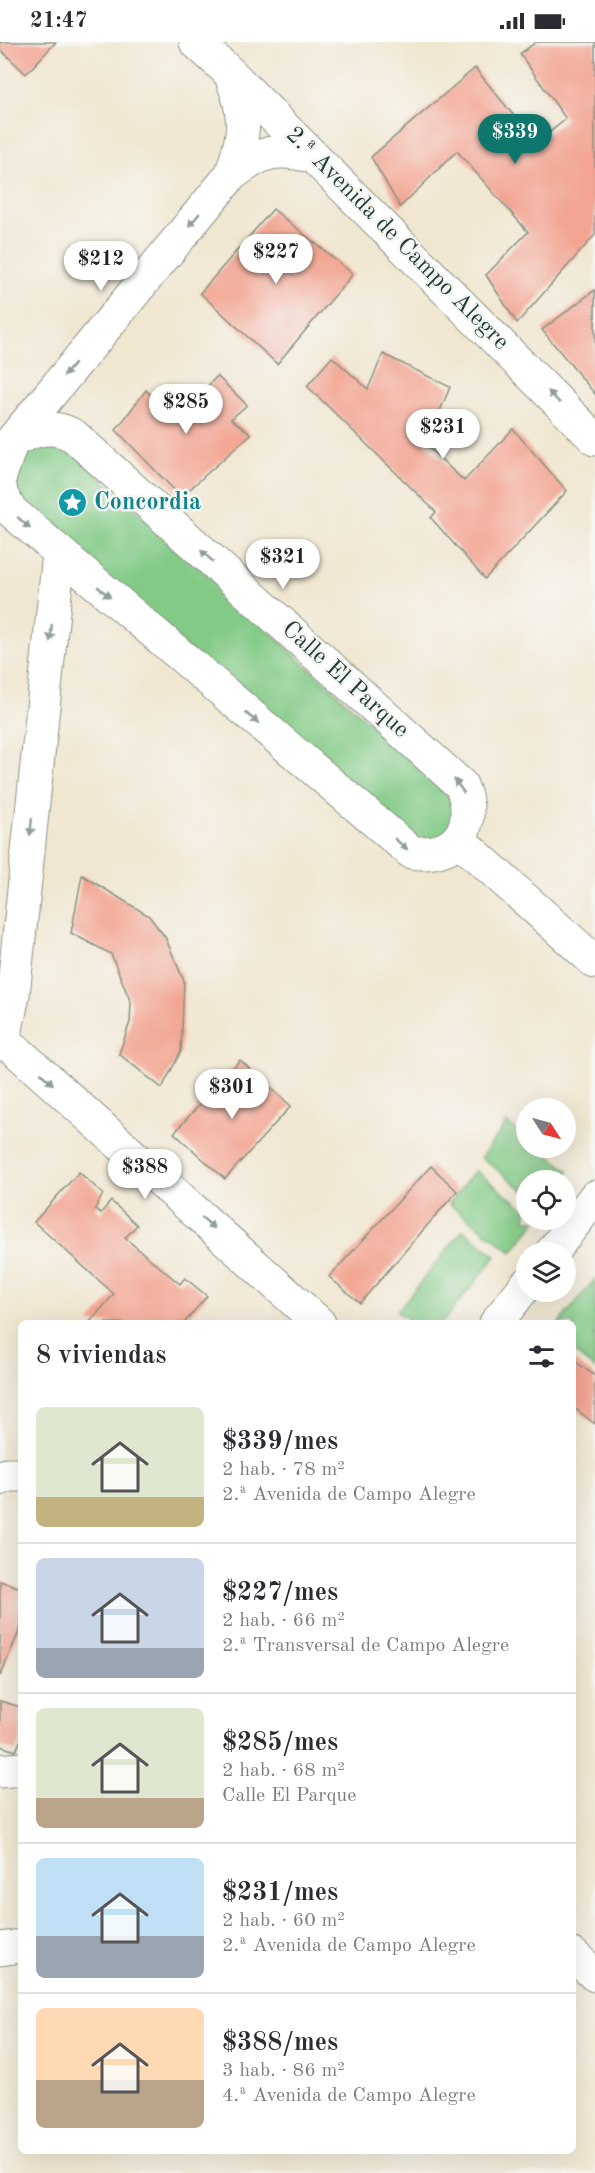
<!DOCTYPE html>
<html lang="es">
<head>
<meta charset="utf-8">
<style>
  :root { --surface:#fff; --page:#f2f2f3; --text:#2b2b33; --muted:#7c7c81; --line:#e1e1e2; --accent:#0f766e }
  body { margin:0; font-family:"Old Standard TT",serif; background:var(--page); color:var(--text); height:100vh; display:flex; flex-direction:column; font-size:22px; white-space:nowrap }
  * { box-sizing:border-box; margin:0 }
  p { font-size:20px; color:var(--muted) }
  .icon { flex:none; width:33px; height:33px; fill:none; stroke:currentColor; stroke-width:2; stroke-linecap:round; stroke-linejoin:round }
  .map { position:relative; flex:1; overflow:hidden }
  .panel { position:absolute; left:18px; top:1278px; width:558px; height:834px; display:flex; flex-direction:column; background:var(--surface); border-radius:9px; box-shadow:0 6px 24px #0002 }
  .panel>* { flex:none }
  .needle { width:39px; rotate:126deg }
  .controls { position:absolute; left:516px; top:1056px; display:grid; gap:12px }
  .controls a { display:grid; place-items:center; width:60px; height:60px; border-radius:50%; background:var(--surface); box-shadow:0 6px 24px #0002; font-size:30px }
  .price { position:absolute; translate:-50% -51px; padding:0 14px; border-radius:21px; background:#fff; color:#222; font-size:20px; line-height:39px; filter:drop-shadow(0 2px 3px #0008) }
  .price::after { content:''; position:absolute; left:50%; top:36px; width:18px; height:14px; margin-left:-9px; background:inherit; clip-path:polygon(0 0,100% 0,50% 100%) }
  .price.current { background:var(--accent); color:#fff }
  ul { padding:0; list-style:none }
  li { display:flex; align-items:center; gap:18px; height:150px; padding:0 18px }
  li+li { border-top:2px solid var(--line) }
  li span { display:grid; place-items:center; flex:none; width:168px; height:120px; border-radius:9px; color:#555 }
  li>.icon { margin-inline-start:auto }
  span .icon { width:72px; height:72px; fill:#fffc; stroke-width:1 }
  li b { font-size:26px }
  h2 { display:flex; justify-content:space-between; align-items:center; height:72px; padding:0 18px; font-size:26px }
  .status { display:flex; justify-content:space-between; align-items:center; height:42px; padding:0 30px; background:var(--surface); direction:ltr }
  .status svg { height:16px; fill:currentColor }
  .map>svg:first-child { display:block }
</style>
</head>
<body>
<div class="status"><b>21:47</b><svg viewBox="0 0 49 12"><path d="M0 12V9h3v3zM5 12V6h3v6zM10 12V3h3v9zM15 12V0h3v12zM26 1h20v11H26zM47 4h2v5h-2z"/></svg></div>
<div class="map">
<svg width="595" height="2131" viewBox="0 0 595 2131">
  <rect width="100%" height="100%" fill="#f6f6f2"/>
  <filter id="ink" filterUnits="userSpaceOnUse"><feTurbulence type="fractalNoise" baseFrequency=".0167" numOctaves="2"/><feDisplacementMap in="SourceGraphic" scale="12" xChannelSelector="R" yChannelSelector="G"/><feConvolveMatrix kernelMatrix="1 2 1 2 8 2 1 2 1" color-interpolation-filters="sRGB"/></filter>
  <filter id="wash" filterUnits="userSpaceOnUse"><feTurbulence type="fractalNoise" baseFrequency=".008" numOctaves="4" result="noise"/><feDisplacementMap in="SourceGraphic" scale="24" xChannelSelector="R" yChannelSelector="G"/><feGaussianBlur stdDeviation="1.35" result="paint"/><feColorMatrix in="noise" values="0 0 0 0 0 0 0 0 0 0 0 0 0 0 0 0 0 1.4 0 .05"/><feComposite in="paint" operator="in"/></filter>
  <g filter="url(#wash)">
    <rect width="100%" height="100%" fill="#f1e7d1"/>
    <path fill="#82ca86" stroke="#50845d" stroke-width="1.5" d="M47 387 467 770 425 812 0 444V434Z
      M507 1081 526 1096V1106H539L569 1129 562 1138H526V1150L481 1115Z
      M475 1128 526 1168V1178H537L512 1210 449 1162Z
      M463 1188 496 1214 442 1281H413L397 1269Z
      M595 1237V1327L573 1309V1281H559Z"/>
    <g id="blocks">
      <path fill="#f3a492" d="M0 0H56L26 32 0 7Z
        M536 0H595V193L517 281 486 233 528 190 457 109 400 165 371 115 475 26 536 101 566 77 520 12Z
        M273 167 353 232 277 322 200 251Z
        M595 248V352L542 288Z
        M383 312 450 345 426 403 464 439 513 387 567 449 485 537 431 476 436 470 307 344 332 315 368 347Z
        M217 334 247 363 231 377 251 392 181 455 116 388 146 348 176 379Z
        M82 833 149 874 165 895 184 939 181 1009 162 1046 119 1012 130 980 131 961 111 912 71 891Z
        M240 1018 291 1064 225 1137 174 1091Z
        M431 1124 457 1149 360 1261 329 1235Z
        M79 1130 103 1152 95 1167 101 1171 111 1159 137 1183 125 1196 180 1242 185 1236 207 1254 184 1281H89L114 1252 34 1180Z
        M573 1318 595 1334V1382L573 1365Z
        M0 1539 21 1546V1585L0 1634Z
        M0 1659 21 1665V1697L16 1709 0 1704Z"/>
    </g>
  </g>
  <g filter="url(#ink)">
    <use href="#blocks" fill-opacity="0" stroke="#889282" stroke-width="1.5"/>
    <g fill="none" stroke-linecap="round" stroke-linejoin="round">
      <defs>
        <path id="minor" d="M196 0 229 30 595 397
          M231 34C248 75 245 93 231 133
          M10 401 231 133C263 109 275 105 315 115
          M0 434 12 399C34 388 52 381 74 394L461 743C479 785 456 817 411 810L10 468 1 452 0 444
          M459 798 595 920
          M0 994 319 1281
          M0 1002 4 997 13 953 59 512
          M552 1210 595 1155
          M496 1281 526 1243
          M0 1437 6 1433H21
          M0 1729 21 1727
          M0 1907 21 1904
          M573 1913 595 1933"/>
      </defs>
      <use href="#minor" stroke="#889282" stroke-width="35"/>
      <use href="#minor" stroke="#fff" stroke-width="33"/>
    </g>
    <defs><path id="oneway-solid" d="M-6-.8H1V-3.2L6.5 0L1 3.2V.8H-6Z" transform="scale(1.5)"/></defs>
    <g fill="#8f9e9a">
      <use href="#oneway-solid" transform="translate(194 178) rotate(130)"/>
      <use href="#oneway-solid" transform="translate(69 328) rotate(130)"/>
      <use href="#oneway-solid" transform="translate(554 355) rotate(-134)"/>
      <use href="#oneway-solid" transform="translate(24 481) rotate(42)"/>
      <use href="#oneway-solid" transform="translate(207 514) rotate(-138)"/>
      <use href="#oneway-solid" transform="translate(104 550) rotate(40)"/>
      <use href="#oneway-solid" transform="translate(51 591) rotate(96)"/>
      <use href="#oneway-solid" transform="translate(252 676) rotate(40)"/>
      <use href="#oneway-solid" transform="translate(459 744) rotate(-126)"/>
      <use href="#oneway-solid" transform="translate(31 785) rotate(96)"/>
      <use href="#oneway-solid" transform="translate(401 802) rotate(40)"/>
      <use href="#oneway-solid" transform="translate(47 1037) rotate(42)"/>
      <use href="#oneway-solid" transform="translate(208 1181) rotate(42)"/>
    </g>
  </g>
  <defs>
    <symbol id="sight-disc" viewBox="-11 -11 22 22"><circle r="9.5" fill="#0f9aa8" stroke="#f6f6f2"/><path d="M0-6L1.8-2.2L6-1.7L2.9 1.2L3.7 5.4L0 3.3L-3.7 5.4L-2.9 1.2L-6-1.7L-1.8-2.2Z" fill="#fff"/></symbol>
  </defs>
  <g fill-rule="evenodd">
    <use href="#sight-disc" x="56" y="444" width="33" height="33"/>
  </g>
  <g text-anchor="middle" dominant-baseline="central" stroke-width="5" stroke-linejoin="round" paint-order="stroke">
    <g font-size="24" fill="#1f3d34" stroke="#f6f6f2">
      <text transform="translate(397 197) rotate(45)">2.ª Avenida de Campo Alegre</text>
      <text transform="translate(345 638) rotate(42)">Calle El Parque</text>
    </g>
    <g font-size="24" font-weight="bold" fill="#0d838f" stroke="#f6f6f2" text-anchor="start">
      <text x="94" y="461">Concordia</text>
    </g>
  </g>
</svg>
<div class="controls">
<a><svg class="needle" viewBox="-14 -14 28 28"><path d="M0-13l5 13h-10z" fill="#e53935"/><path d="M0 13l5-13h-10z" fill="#7c7c81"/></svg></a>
<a><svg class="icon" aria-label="locate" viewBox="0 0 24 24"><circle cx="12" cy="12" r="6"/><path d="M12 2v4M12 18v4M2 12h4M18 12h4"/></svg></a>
<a><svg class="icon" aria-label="layers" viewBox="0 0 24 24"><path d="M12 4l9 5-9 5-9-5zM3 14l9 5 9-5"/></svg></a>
</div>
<b class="price current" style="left:515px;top:123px">$339</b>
<b class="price" style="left:276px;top:243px">$227</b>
<b class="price" style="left:101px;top:250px">$212</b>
<b class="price" style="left:186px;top:393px">$285</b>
<b class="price" style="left:443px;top:418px">$231</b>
<b class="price" style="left:283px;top:548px">$321</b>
<b class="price" style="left:232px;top:1078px">$301</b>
<b class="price" style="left:145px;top:1158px">$388</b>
<section class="panel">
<h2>8 viviendas<svg class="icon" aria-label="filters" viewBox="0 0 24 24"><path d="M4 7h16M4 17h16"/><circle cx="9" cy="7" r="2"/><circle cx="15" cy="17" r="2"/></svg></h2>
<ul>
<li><span style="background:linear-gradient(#dfe7d0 75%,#c2b280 0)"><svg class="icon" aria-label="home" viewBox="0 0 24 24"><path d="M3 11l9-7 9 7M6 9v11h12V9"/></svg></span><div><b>$339/mes</b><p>2 hab. · 78 m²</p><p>2.ª Avenida de Campo Alegre</p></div></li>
<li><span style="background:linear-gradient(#c9d6e8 75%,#9aa5b1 0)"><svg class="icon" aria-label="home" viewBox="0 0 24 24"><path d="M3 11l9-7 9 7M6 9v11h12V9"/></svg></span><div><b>$227/mes</b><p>2 hab. · 66 m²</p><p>2.ª Transversal de Campo Alegre</p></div></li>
<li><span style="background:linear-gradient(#dfe7d0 75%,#b9a48a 0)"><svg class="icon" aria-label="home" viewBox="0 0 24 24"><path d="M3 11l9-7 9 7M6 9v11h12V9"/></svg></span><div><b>$285/mes</b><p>2 hab. · 68 m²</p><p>Calle El Parque</p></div></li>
<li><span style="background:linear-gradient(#bfe0f5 65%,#9aa5b1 0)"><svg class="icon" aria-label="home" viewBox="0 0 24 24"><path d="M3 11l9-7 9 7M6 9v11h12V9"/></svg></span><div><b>$231/mes</b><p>2 hab. · 60 m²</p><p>2.ª Avenida de Campo Alegre</p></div></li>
<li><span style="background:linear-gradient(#ffd9b3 60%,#b9a48a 0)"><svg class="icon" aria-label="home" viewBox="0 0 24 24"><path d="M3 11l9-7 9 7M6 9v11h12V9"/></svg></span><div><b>$388/mes</b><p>3 hab. · 86 m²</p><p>4.ª Avenida de Campo Alegre</p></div></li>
</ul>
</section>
</div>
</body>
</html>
